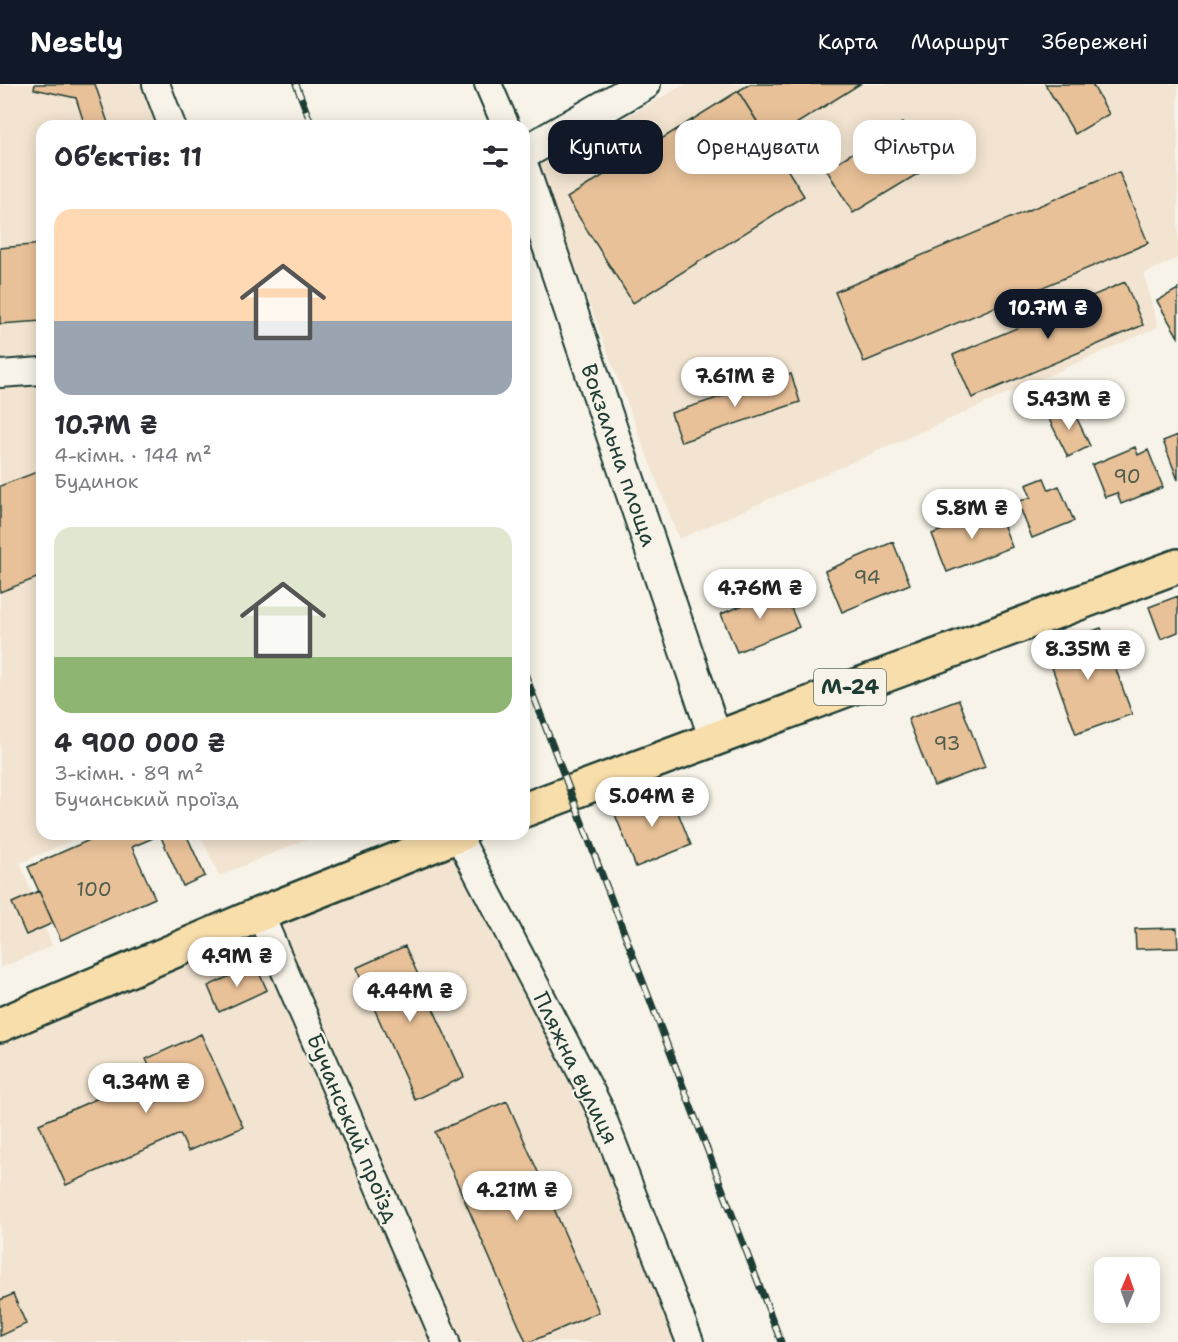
<!DOCTYPE html>
<html lang="uk">
<head>
<meta charset="utf-8">
<style>
  :root { --surface:#fff; --page:#f2f2f3; --text:#2b2b33; --muted:#7c7c81; --accent:#111827 }
  body { margin:0; font-family:"Shantell Sans",sans-serif; background:var(--page); color:var(--text); height:100vh; display:flex; flex-direction:column; font-size:22px; white-space:nowrap }
  * { box-sizing:border-box; margin:0 }
  p { font-size:20px; color:var(--muted) }
  .icon { flex:none; width:33px; height:33px; fill:none; stroke:currentColor; stroke-width:2; stroke-linecap:round; stroke-linejoin:round }
  .map { position:relative; flex:1; overflow:hidden }
  .drawer { position:absolute; left:36px; top:36px; width:494px; height:720px; display:flex; flex-direction:column; background:var(--surface); border-radius:18px; box-shadow:0 3px 15px #0003 }
  .drawer>* { flex:none }
  .guide { position:absolute; left:548px; top:36px; width:540px; height:54px; display:flex; gap:12px }
  .needle { width:39px; rotate:2deg }
  .buttons { position:absolute; left:1094px; top:1173px; display:grid; gap:12px }
  .buttons a { display:grid; place-items:center; width:66px; height:66px; border-radius:12px; background:var(--surface); box-shadow:0 3px 15px #0003; font-size:30px }
  .price { position:absolute; translate:-50% -51px; padding:0 14px; border-radius:21px; background:#fff; color:#222; font-size:20px; line-height:39px; filter:drop-shadow(0 2px 3px #0008) }
  .price::after { content:''; position:absolute; left:50%; top:36px; width:18px; height:14px; margin-left:-9px; background:inherit; clip-path:polygon(0 0,100% 0,50% 100%) }
  .price.selected { background:var(--accent); color:#fff }
  ul { padding:0; list-style:none }
  li { display:grid; align-content:center; gap:12px; height:318px; padding:0 18px }
  li span { display:grid; place-items:center; height:186px; border-radius:18px; color:#555 }
  li>.icon { margin-inline-start:auto }
  span .icon { width:108px; height:108px; fill:#fffc; stroke-width:1 }
  li b { font-size:26px }
  h2 { display:flex; justify-content:space-between; align-items:center; height:72px; padding:0 18px; font-size:26px }
  .tag { padding:0 21px; border-radius:18px; background:var(--surface); box-shadow:0 3px 15px #0003; font-size:21px; line-height:54px }
  .tag.selected { background:var(--accent); color:#fff }
  header { display:flex; align-items:center; gap:36px; box-sizing:border-box; height:84px; padding:0 30px; background:var(--accent); color:#fff }
  header strong { font-size:28px }
  nav { display:flex; gap:33px; margin-inline-start:auto; font-size:21px }
  .map>svg:first-child { display:block }
</style>
</head>
<body>
<header>
<strong>Nestly</strong>
<nav><a>Карта</a><a>Маршрут</a><a>Збережені</a></nav>
</header>
<div class="map">
<svg width="1178" height="1258" viewBox="0 0 1178 1258">
  <rect width="100%" height="100%" fill="#f7f3e8"/>
  <filter id="ink" filterUnits="userSpaceOnUse"><feTurbulence type="fractalNoise" baseFrequency=".0167" numOctaves="2"/><feDisplacementMap in="SourceGraphic" scale="12" xChannelSelector="R" yChannelSelector="G"/><feConvolveMatrix kernelMatrix="1 2 1 2 8 2 1 2 1" color-interpolation-filters="sRGB"/></filter>
  <g filter="url(#ink)">
    <path fill="#f2e4d0" d="M0 0H156L172 42H42V750H86L20 779 52 862 0 884Z
      M685 0H1178V174L1144 190 1158 243 679 455 537 83Z
      M200 750H318L219 792Z
      M453 763 588 1023 678 1258H0V941Z"/>
    <path fill="#e8c198" stroke="#1f3d34" stroke-width="1.5" d="M35 0H95L109 42H85L76 14 34 5Z
      M750 0H860L769 57 738 7Z
      M1045 0H1092L1109 30 1075 50Z
      M738 7 804 112 633 219 567 114Z
      M902 39 929 83 853 129 826 85Z
      M1119 88 1148 159 864 278 835 208Z
      M42 160V237L0 240V164Z
      M1125 198 1143 241 972 314 953 271Z
      M1178 205V253L1157 217Z
      M791 290 800 318 681 358 671 329Z
      M1071 322 1090 362 1068 373 1048 333Z
      M1178 351V396L1163 357Z
      M1135 363 1138 371 1148 366 1163 403 1121 420 1117 409 1105 413 1092 381Z
      M42 386V492L0 508V402Z
      M1044 394 1049 406 1059 402 1074 437 1032 454 1018 418 1031 413 1026 401Z
      M997 424 1012 463 947 488 932 450Z
      M893 458 910 500 842 528 825 487Z
      M783 505 799 543 737 568 721 530Z
      M1178 512V548L1161 555 1149 523Z
      M1101 544 1132 630 1076 650 1045 564Z
      M959 616 985 683 934 702 908 635Z
      M669 706 691 761 636 783 614 728Z
      M103 750H186L205 792 183 802 160 751 132 763 155 814 61 856 28 783Z
      M39 807 53 839 26 851 12 819Z
      M1177 844 1178 864 1136 865 1135 845Z
      M405 862 464 993 415 1016 356 884Z
      M255 880 267 906 219 928 208 902Z
      M201 950 243 1043 188 1067 180 1050 66 1101 39 1040 153 990 146 975Z
      M507 1017 599 1228 530 1258H526L435 1048Z
      M13 1210 26 1240 0 1252V1216Z"/>
    <g fill="none" stroke-linecap="round" stroke-linejoin="round">
      <defs>
        <path id="minor" d="M156 0 172 42
          M488 0 506 42
          M0 290 42 287
          M457 750 598 1021 690 1258
          M260 830 446 1258"/>
        <path id="tertiary" d="M524 69 644 0
          M524 88 715 653"/>
        <path id="trunk" d="M524 726 1178 482
          M0 941 260 830 461 750"/>
      </defs>
      <use href="#minor" stroke="#1f3d34" stroke-width="30"/>
      <use href="#tertiary" stroke="#1f3d34" stroke-width="36"/>
      <use href="#trunk" stroke="#1f3d34" stroke-width="38"/>
      <use href="#minor" stroke="#f7f3e8" stroke-width="26"/>
      <use href="#tertiary" stroke="#f7f3e8" stroke-width="32"/>
      <use href="#trunk" stroke="#f8deab" stroke-width="33"/>
      <defs>
        <path id="rail" d="M296 0 312 42
          M524 587 781 1258"/>
      </defs>
      <use href="#rail" stroke="#1f3d34" stroke-width="7"/>
      <use href="#rail" stroke="#f7f3e8" stroke-width="4.5" stroke-dasharray="14" stroke-linecap="butt"/>
    </g>
  </g>
  <g text-anchor="middle" dominant-baseline="central" stroke-width="4.5" stroke-linejoin="round" paint-order="stroke">
    <g font-size="20" fill="#515e4d">
      <text x="1127" y="392">90</text>
      <text x="867" y="493">94</text>
      <text x="947" y="659">93</text>
      <text x="94" y="805">100</text>
    </g>
    <rect fill="#f7f3e8" stroke="#60746a" stroke-width="1.5" x="814" y="585" width="72" height="36" rx="4.5"/>
    <g font-size="21" font-weight="bold" fill="#1f3d34">
      <text x="850" y="603">М-24</text>
    </g>
    <g font-size="22" fill="#1f3d34" stroke="#f7f3e8">
      <text transform="translate(619 371) rotate(71)">Вокзальна площа</text>
      <text transform="translate(576 984) rotate(64)">Пляжна вулиця</text>
      <text transform="translate(353 1044) rotate(67)">Бучанський проїзд</text>
    </g>
  </g>
</svg>
<div class="buttons">
<a><svg class="needle" viewBox="-14 -14 28 28"><path d="M0-13l5 13h-10z" fill="#e53935"/><path d="M0 13l5-13h-10z" fill="#7c7c81"/></svg></a>
</div>
<b class="price selected" style="left:1048px;top:256px">10.7M ₴</b>
<b class="price" style="left:735px;top:324px">7.61M ₴</b>
<b class="price" style="left:1069px;top:347px">5.43M ₴</b>
<b class="price" style="left:972px;top:456px">5.8M ₴</b>
<b class="price" style="left:760px;top:536px">4.76M ₴</b>
<b class="price" style="left:1088px;top:597px">8.35M ₴</b>
<b class="price" style="left:652px;top:744px">5.04M ₴</b>
<b class="price" style="left:237px;top:904px">4.9M ₴</b>
<b class="price" style="left:410px;top:939px">4.44M ₴</b>
<b class="price" style="left:146px;top:1030px">9.34M ₴</b>
<b class="price" style="left:517px;top:1138px">4.21M ₴</b>
<div class="guide">
<a class="tag selected">Купити</a>
<a class="tag">Орендувати</a>
<a class="tag">Фільтри</a>
</div>
<section class="drawer">
<h2>Об’єктів: 11<svg class="icon" aria-label="filters" viewBox="0 0 24 24"><path d="M4 7h16M4 17h16"/><circle cx="9" cy="7" r="2"/><circle cx="15" cy="17" r="2"/></svg></h2>
<ul>
<li><span style="background:linear-gradient(#ffd9b3 60%,#9aa5b1 0)"><svg class="icon" aria-label="home" viewBox="0 0 24 24"><path d="M3 11l9-7 9 7M6 9v11h12V9"/></svg></span><div><b>10.7M ₴</b><p>4-кімн. · 144 m²</p><p>Будинок</p></div></li>
<li><span style="background:linear-gradient(#dfe7d0 70%,#8fb573 0)"><svg class="icon" aria-label="home" viewBox="0 0 24 24"><path d="M3 11l9-7 9 7M6 9v11h12V9"/></svg></span><div><b>4 900 000 ₴</b><p>3-кімн. · 89 m²</p><p>Бучанський проїзд</p></div></li>
</ul>
</section>
</div>
</body>
</html>
